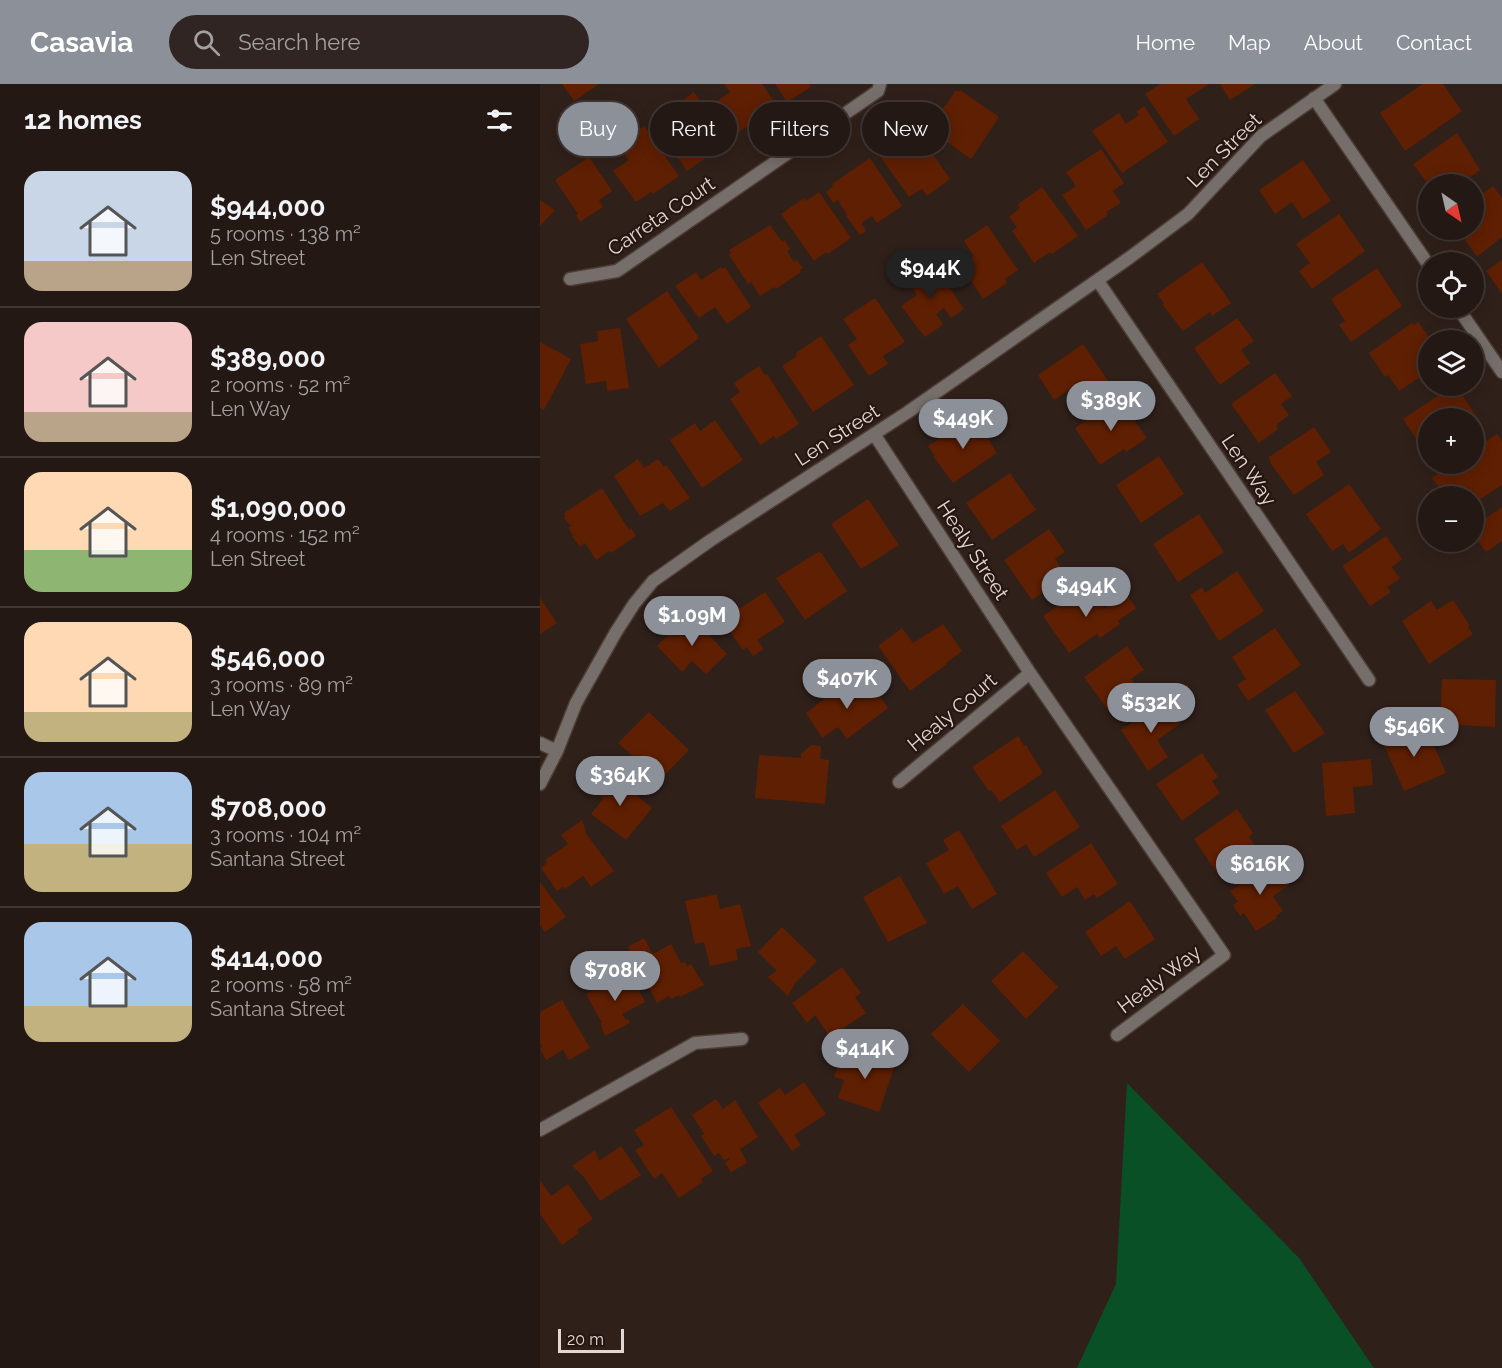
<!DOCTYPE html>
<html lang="en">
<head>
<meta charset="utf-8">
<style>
  :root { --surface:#241814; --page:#302522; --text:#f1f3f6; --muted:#a3a0a0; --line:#413734; --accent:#8c9099 }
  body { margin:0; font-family:Raleway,sans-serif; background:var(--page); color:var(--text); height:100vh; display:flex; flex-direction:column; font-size:22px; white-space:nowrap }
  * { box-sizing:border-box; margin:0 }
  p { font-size:20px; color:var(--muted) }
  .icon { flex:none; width:33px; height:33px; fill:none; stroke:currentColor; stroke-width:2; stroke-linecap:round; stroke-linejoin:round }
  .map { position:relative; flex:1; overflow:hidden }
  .details { display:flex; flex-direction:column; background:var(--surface); width:540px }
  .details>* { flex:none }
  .top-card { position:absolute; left:18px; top:18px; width:570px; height:54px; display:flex; gap:12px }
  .needle { width:39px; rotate:146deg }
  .fabs { position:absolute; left:878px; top:90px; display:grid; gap:12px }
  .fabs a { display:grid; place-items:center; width:66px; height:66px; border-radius:50%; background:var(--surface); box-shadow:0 3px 15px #0003,0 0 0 2px var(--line); font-size:30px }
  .scale { position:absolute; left:18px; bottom:15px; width:66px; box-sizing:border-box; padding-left:6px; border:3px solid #e2d7d2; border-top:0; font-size:16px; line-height:21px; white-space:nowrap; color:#e2d7d2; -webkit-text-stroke:4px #261611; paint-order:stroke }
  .price { position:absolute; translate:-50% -51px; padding:0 14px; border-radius:21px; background:var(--accent); color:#fff; font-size:20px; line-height:39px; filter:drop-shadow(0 2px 3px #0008) }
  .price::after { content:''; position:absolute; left:50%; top:36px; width:18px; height:14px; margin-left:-9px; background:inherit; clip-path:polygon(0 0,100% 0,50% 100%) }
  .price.current { background:#222; color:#fff }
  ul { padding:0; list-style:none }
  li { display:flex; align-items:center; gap:18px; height:150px; padding:0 24px }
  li+li { border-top:2px solid var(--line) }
  li span { display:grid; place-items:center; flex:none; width:168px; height:120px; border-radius:18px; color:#555 }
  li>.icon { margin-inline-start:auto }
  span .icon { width:72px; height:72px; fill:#fffc; stroke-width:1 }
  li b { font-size:26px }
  h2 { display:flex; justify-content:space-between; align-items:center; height:72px; padding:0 24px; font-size:26px }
  .chip { padding:0 21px; border-radius:27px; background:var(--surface); box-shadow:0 3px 15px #0003,0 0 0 2px var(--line); font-size:21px; line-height:54px }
  .chip.current { background:var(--accent); color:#fff }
  header { display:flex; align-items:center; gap:36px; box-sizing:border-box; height:84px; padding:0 30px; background:var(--accent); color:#fff }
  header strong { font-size:28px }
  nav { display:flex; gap:33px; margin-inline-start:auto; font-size:21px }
  .search { width:420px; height:54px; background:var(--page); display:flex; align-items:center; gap:15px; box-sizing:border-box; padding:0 21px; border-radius:33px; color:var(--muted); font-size:22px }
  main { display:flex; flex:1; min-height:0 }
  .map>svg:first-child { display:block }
</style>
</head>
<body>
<header>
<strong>Casavia</strong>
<div class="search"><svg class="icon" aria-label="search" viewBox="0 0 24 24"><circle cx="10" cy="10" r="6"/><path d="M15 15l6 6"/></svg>Search here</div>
<nav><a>Home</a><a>Map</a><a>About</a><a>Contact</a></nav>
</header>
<main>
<section class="details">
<h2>12 homes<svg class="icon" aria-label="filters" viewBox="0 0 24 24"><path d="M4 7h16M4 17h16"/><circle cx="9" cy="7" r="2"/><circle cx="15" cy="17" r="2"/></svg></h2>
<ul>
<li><span style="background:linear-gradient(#c9d6e8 75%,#b9a48a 0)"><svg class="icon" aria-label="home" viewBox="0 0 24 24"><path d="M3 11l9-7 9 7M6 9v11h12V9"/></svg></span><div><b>$944,000</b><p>5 rooms · 138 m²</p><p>Len Street</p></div></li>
<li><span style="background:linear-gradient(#f6c9c9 75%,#b9a48a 0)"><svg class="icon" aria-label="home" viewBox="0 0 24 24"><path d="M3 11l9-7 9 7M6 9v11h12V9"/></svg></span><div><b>$389,000</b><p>2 rooms · 52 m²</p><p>Len Way</p></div></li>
<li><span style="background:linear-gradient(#ffd9b3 65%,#8fb573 0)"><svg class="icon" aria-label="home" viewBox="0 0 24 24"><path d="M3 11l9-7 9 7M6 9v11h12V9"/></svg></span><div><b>$1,090,000</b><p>4 rooms · 152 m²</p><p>Len Street</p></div></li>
<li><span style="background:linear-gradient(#ffd9b3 75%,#c2b280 0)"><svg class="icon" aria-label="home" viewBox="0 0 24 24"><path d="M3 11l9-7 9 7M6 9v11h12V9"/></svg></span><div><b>$546,000</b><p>3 rooms · 89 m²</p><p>Len Way</p></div></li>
<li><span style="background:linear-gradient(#a9c7e8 60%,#c2b280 0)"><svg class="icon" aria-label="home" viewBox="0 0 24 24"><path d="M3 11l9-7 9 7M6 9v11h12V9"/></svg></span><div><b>$708,000</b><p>3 rooms · 104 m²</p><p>Santana Street</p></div></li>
<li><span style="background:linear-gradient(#a9c7e8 70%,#c2b280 0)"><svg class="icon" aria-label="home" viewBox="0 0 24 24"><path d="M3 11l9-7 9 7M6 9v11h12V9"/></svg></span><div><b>$414,000</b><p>2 rooms · 58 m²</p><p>Santana Street</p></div></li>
</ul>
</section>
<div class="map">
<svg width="962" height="1284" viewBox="0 0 962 1284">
  <rect width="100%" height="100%" fill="#30201a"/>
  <path fill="#095027" d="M587 999 759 1174 834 1284H537L576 1200Z"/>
  <path fill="#5f1f02" d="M22 0H59L34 17Z
    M184 0H222L237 22 196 50 174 19 190 8Z
    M235 0H269L271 3 247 18Z
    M620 0H669L646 15 659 35 634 52 605 10Z
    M680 0H715L690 16Z
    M883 0H903L922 27 865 67 840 29Z
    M416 6 419 8 420 6 459 33 431 75 382 40 384 37 383 36 394 19 403 25Z
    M154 8 184 50 162 66 167 73 147 87 118 45 135 33 129 26Z
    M604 22 628 58 582 89 552 47 579 29 586 40 599 31 597 27Z
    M104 42 139 92 113 110 111 108 96 118 73 87 89 76 78 61Z
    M917 49 940 86 921 100H888L873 80Z
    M379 50 410 95 387 112 382 105 369 113 340 72 364 55 366 59Z
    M561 65 584 99 573 107 581 119 566 128 568 131 546 146 522 111 536 102 526 88Z
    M49 73 72 107 59 116 63 123 40 138 36 131 38 130 15 96Z
    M330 74 362 122 337 139 332 132 324 137 322 140 326 147 320 151 306 132 307 131 298 116 293 119 286 108 293 102 292 100Z
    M763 76 791 117 763 135 752 118 735 130 719 106Z
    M953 102 962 114V153L937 173 924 154 919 158 910 146H933V116Z
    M502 103 538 152 512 170 510 168 494 179 472 147 477 143 469 133 480 124 478 120Z
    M279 108 311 154 288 170 286 168 274 177 241 130 264 114 266 117Z
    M0 116 15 126 0 142Z
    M799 130 825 167 772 205 759 187 770 179 756 160Z
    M230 141 242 158 245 156 250 165 247 167 254 178 257 176 263 184 260 186 261 188 236 205 234 203 220 212 211 198 208 200 189 171 191 169 189 166Z
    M447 141 478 186 465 195 467 199 443 215 421 181 434 172 424 157Z
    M962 176V210L946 187Z
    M392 178 424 225 411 234 404 224 396 230 403 240 401 242 385 253 361 222 377 211 367 195Z
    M662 178 691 219 672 232 670 228 643 247 622 220 624 219 617 210Z
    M181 183 183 185 185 183 211 223 187 240 175 223 159 234 135 202 156 188 161 196Z
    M837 184 862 222 811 258 799 241 805 237 791 215Z
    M127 207 159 254 119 284 86 235Z
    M335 214 365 258 343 272 348 280 329 292 308 261 317 255 303 235Z
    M697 234 714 257 701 266 710 279 680 301 654 264Z
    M878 238 891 256 888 258V288L859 307 848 291 845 293 829 269 872 239 874 241Z
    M80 244 89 304 67 307 66 297 46 300 40 260 58 257 57 247Z
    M281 252 314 301 273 328 242 282 257 272 256 269Z
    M0 258 31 275 4 326 0 324Z
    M543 260 569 298 538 318 530 305 514 316 498 291Z
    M219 282 225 291 227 290 259 340 236 355 234 352 220 361 190 315 200 308 194 299Z
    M735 289 752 312 741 320 749 331 736 341 738 345 719 359 691 320Z
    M913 302H916L939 336 933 340V334H888V373L863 335Z
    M579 315 607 354 586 368 584 365 560 381 535 344Z
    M434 332 457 369 413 399 393 372H395L388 362Z
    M175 336 203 376 162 404 130 356 155 339 160 347Z
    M774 343 791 368 776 378 784 391 754 411 731 380 729 373Z
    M957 350 962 357V401L933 420V412H905L892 394 913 380H933V366Z
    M619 372 644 410 601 439 576 401Z
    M98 375 104 384 118 375 124 383 126 381 150 414 130 427 123 419 100 432 74 392Z
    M470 389 496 426 452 456 426 419Z
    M809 400 841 445 809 469 803 460 792 467 766 430Z
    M62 404 89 446 91 444 96 452 71 469 69 467 56 476 45 459 40 463 32 452 38 449 33 451 28 444 32 441H30L24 434 26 432 24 429Z
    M328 415 359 461 321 485 291 440Z
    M962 423V457L946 468 933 450V443Z
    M659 430 684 468 638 498 613 460Z
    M509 445 525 468 515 475 527 492 492 516 464 476Z
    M846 452 862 475 852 483 860 495 847 503 851 508 830 522 802 482Z
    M280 467 307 507 265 536 236 494Z
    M697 487 724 527 679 557 650 511 662 503 665 509Z
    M548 501 564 524 585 509 596 524 578 537 580 540 560 554 557 550 529 569 503 532Z
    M225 508 245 538 217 556 224 565 213 572 207 563 203 566 182 536Z
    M0 514 17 539 0 550Z
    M913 516 930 542 928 543 933 550 889 580 862 537 891 517 897 526Z
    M149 530 187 570 166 590 152 577 142 588 117 562Z
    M403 540 422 567 406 579 407 580 370 607 338 562 362 544 373 559Z
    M735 544 761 581 708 617 697 601 706 595 692 573Z
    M587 562 604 586 591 595 600 608 570 629 544 593Z
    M902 595 956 596 955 643 900 640Z
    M328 596 348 624 307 655 298 643 282 654 266 629 306 598 312 607Z
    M755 607 785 649 754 669 725 626Z
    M624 617 640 640 617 656 628 673 608 687 581 646Z
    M109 628 149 666 120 696 78 659Z
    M885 641 906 689 864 707 843 659Z
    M478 652 484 662 486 661 503 689 460 718 451 706 449 707 432 683Z
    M271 661 281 662 280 675 289 676 285 720 215 714 219 671 261 674V670Z
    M662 669 678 693 672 697 680 709 642 737 616 700Z
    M831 675 833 701 813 703 815 729 786 732 782 679Z
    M69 688 112 724 86 756 51 730 63 715 54 707Z
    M515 706 540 743 494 773 486 760 477 766 461 742Z
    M697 725 713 749 709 753 718 766 679 792 654 755Z
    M42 736 47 751 74 787 51 803 43 792 25 805 23 803 17 807 1 784 7 779 5 776 28 760 21 751Z
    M419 746 457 810 432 825 418 802 404 810 386 779 409 766 403 756Z
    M551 759 578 800 557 814 554 810 545 816 537 803 522 813 506 789Z
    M734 778 749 801 733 812 743 827 736 832 737 834 716 847 704 829 700 832 693 821 698 818 690 807Z
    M360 792 387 839 348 858 323 813Z
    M0 798 26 833 5 848 0 841Z
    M177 810 180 825 200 820 211 862 196 865 198 876 170 882 164 858 155 860 145 817Z
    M590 817 615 855 585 875 576 862 561 872 545 848Z
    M242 843 277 877 255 899 248 912 228 893 237 887 218 868Z
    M104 854 113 870 131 860 141 879 145 878 147 882 151 880 164 901 140 913 139 911 131 915 129 912 117 919 88 863Z
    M483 867 518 903 486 935 451 897Z
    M302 883 321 909 315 913 326 929 290 953 275 931 267 939 252 919Z
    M89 887 105 918 82 930 86 936 88 935 90 939 65 952 60 939H62L46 910Z
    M22 916 50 964 29 976 23 966 6 976 0 965 2 962 0 959V928Z
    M423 920 460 957 429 988 391 950Z
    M330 968 356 978 339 1028 298 1014 304 996 294 993 303 970 326 980Z
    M264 998 286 1030 254 1051 261 1061 252 1067 218 1019 240 1004 245 1011Z
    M176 1015 183 1025 195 1016 218 1053 200 1065 207 1079 191 1088 185 1079 190 1075 189 1074 184 1077 179 1069 174 1072 161 1052 164 1050 152 1031Z
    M131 1023 173 1087 161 1095 163 1098 139 1114 122 1089 114 1095 95 1066 104 1061 94 1046Z
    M81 1062 101 1091 60 1117 43 1092 32 1082 55 1066 59 1077Z
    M0 1096 11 1112 28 1100 53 1135 37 1146 39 1149 22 1161 0 1130Z"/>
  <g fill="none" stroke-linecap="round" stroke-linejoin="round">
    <defs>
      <path id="minor" d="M774 14 888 180
        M30 195 77 187 338 7 340 0
        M558 197 829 596
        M918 224 962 288
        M334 350 490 589 684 871 577 951
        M0 659 17 667
        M359 698 490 589
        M0 700 17 667 36 619 76 548 94 520 113 497 171 456 368 328 589 174 648 130 721 52 795 0
        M0 1046 155 959 202 955"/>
    </defs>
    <use href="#minor" stroke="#4c3d37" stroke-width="15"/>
    <use href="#minor" stroke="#766e6a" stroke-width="12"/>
  </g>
  <g text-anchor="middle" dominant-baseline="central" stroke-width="4.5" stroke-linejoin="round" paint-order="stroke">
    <g font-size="20" fill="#e2d7d2" stroke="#261611">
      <text transform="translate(684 66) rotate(-45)">Len Street</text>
      <text transform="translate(121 132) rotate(-34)">Carreta Court</text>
      <text transform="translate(297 351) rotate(-33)">Len Street</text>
      <text transform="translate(709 386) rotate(56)">Len Way</text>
      <text transform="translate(433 466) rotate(57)">Healy Street</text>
      <text transform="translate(412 628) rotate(-40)">Healy Court</text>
      <text transform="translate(619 895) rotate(-37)">Healy Way</text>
    </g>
  </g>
</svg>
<div class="fabs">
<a><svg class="needle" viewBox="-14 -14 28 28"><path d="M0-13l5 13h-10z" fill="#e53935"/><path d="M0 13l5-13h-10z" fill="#a3a0a0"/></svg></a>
<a><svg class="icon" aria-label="locate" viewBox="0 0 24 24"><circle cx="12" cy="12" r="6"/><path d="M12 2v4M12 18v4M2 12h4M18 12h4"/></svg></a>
<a><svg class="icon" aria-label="layers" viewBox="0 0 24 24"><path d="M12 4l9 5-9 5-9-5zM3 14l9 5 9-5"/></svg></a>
<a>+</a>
<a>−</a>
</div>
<div class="scale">20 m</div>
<b class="price current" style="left:390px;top:216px">$944K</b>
<b class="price" style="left:571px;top:348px">$389K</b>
<b class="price" style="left:423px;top:366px">$449K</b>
<b class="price" style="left:546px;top:534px">$494K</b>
<b class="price" style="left:152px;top:563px">$1.09M</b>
<b class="price" style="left:307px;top:626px">$407K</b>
<b class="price" style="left:611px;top:650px">$532K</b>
<b class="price" style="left:874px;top:674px">$546K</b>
<b class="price" style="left:80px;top:723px">$364K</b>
<b class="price" style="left:720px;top:812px">$616K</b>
<b class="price" style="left:75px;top:918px">$708K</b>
<b class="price" style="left:325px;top:996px">$414K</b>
<div class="top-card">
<a class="chip current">Buy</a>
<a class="chip">Rent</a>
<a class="chip">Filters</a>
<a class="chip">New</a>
</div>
</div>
</main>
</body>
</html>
